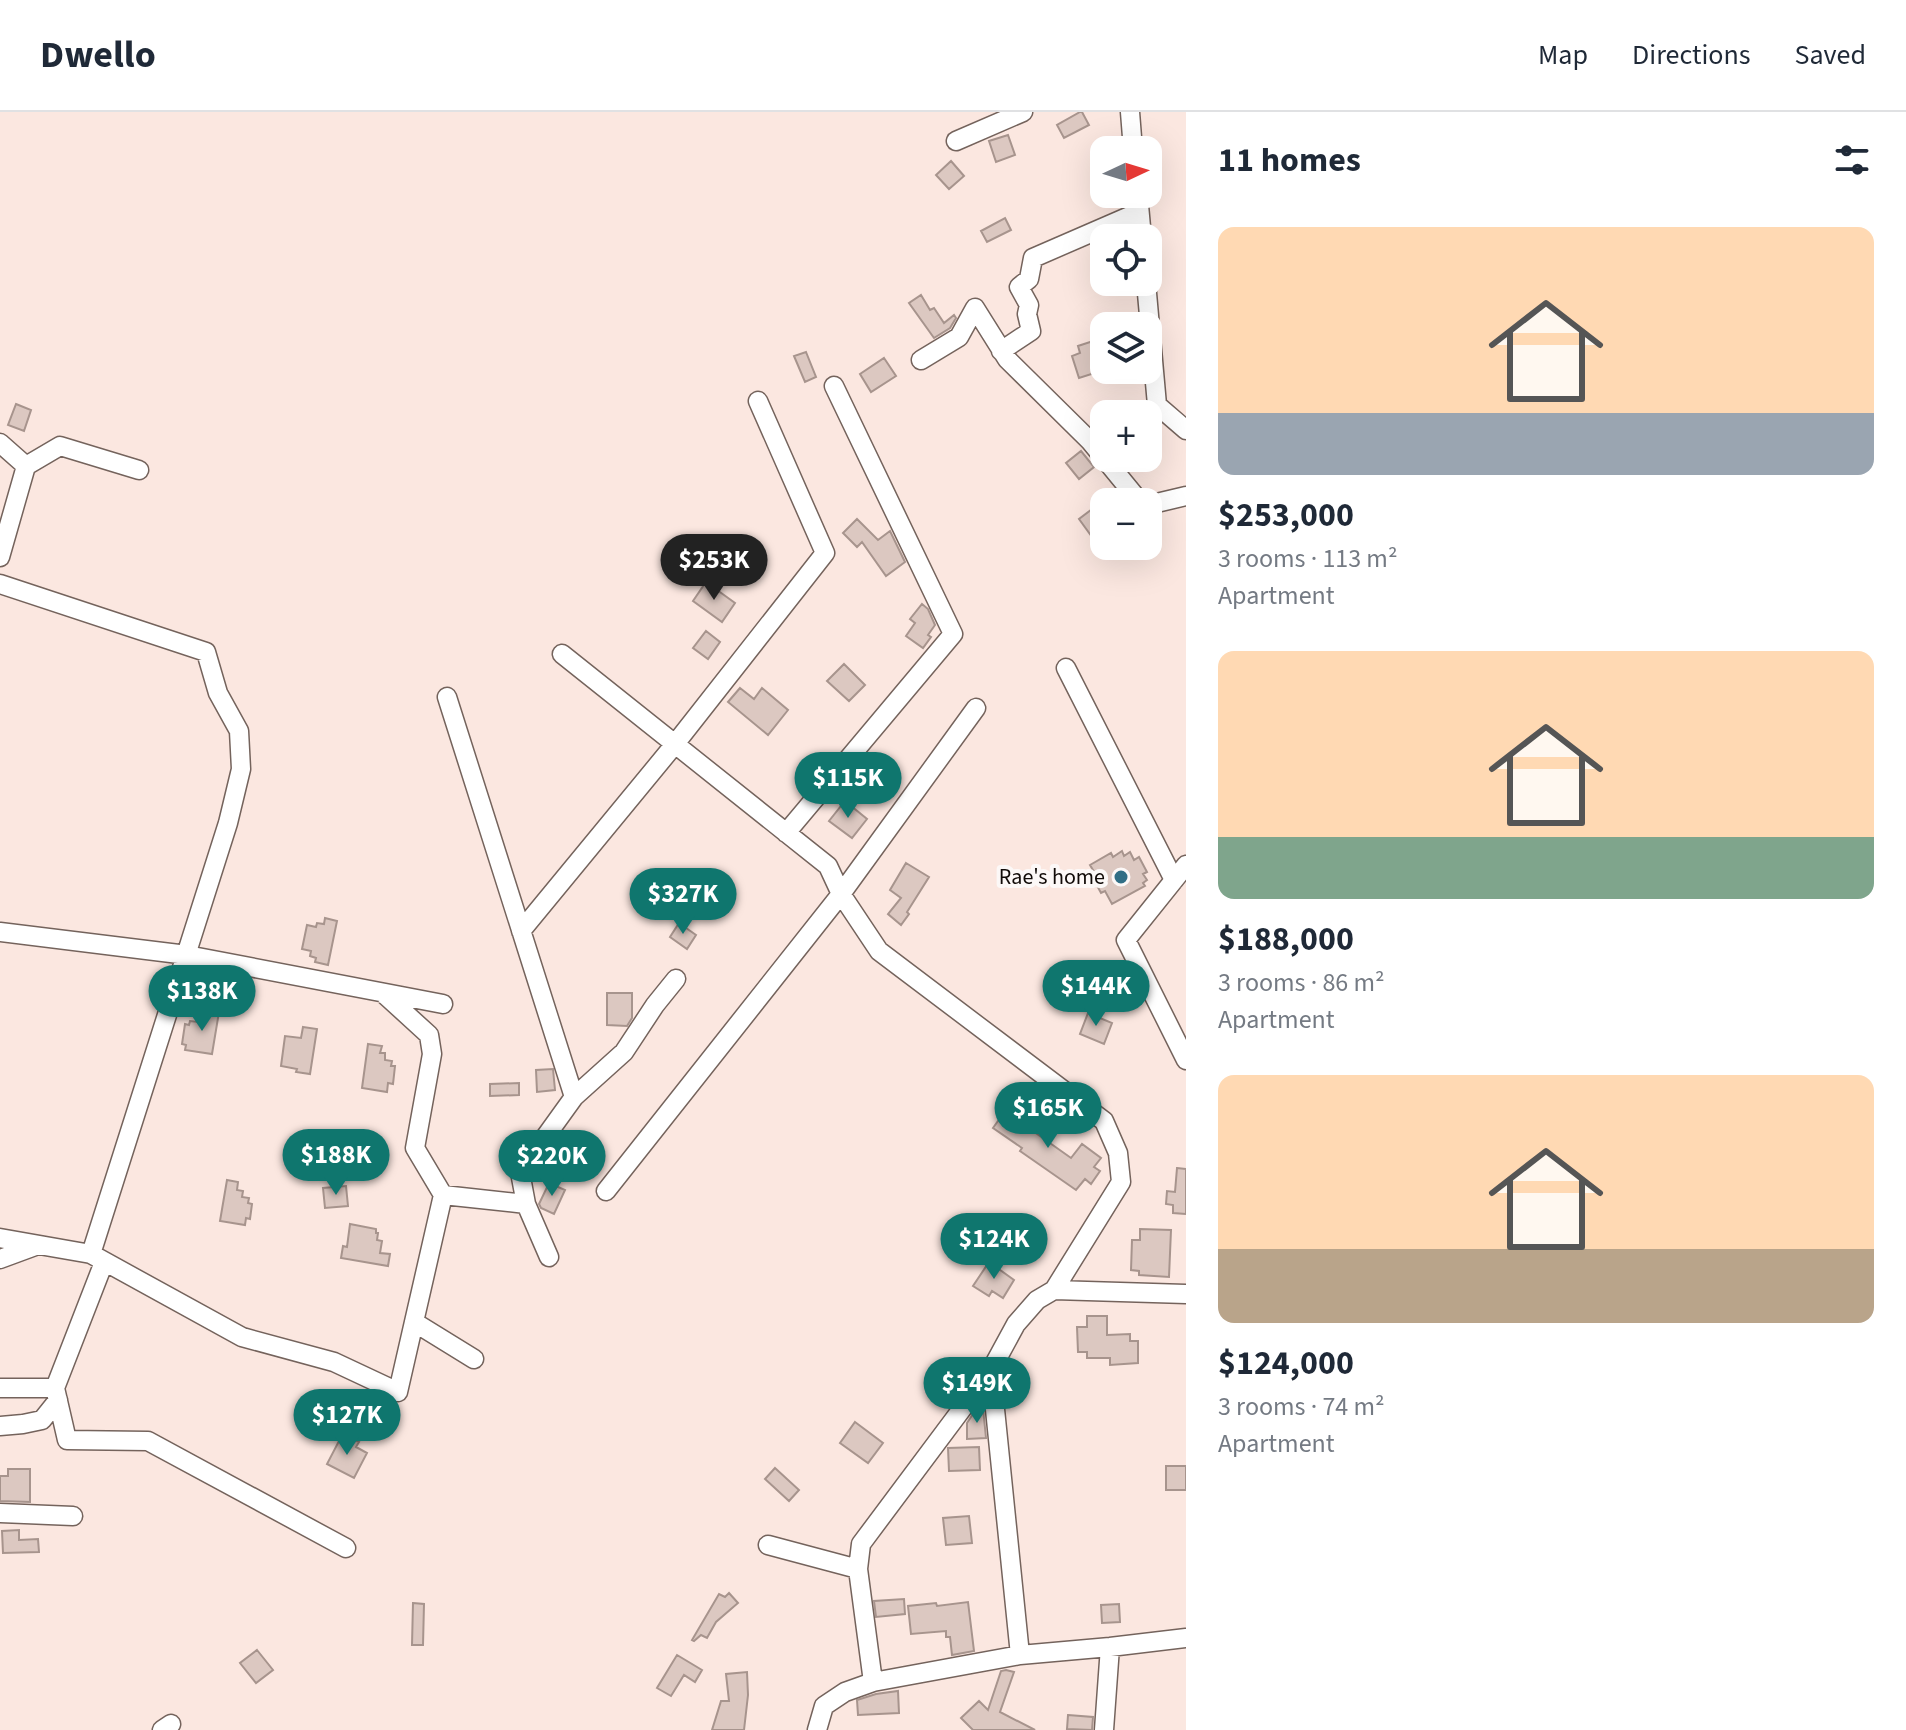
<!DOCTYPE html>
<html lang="en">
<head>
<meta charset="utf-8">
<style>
  :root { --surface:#fff; --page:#f6f6f7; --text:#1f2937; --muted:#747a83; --line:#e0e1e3; --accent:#0f766e }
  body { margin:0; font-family:"Source Sans 3",sans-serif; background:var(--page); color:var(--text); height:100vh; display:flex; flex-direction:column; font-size:30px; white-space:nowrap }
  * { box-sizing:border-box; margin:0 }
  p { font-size:26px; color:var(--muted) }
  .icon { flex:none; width:44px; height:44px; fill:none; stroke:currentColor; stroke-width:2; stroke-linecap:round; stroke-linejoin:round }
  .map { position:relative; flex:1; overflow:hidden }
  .side { display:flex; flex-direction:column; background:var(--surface); width:720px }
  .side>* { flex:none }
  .needle { width:52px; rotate:86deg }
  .tools { position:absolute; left:1090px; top:24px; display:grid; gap:16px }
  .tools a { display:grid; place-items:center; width:72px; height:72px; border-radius:16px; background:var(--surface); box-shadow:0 8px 32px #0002; font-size:40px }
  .price { position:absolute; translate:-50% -68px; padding:0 18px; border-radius:28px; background:var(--accent); color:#fff; font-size:26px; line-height:52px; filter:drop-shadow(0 2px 4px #0008) }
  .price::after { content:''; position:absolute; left:50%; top:48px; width:24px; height:18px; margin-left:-12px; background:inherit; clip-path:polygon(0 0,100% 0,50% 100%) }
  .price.selected { background:#222; color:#fff }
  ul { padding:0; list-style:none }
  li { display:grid; align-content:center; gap:16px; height:424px; padding:0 32px }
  li span { display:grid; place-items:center; height:248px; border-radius:16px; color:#555 }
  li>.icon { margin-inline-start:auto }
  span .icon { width:144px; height:144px; fill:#fffc; stroke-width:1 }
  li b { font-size:34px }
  h2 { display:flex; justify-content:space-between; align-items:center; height:96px; padding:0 32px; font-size:34px }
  header { display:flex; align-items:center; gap:48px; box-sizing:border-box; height:112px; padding:0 40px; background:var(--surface); border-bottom:2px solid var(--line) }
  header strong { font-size:38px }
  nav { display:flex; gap:44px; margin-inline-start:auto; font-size:28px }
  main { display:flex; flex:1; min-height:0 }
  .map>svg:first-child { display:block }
</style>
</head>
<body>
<header>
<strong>Dwello</strong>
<nav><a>Map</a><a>Directions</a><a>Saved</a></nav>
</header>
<main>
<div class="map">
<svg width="1186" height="1618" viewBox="0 0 1186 1618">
  <rect width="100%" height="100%" fill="#fbe7e0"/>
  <path fill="#dcc8c1" stroke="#a7948d" stroke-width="2" d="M1080 0H1082L1089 13 1064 26 1057 13Z
    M1008 23 1015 43 996 50 989 29Z
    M951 49 964 64 949 77 936 63Z
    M1005 106 1011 118 987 130 981 119Z
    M921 183 930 198 934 196 944 211 954 203 956 206 950 216 934 226 909 191Z
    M1093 229 1094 234 1104 231V258L1079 266 1072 244 1080 241 1078 234Z
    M806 240 816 265 805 270 794 244Z
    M884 246 896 264 871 280 860 262Z
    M16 292 31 298 24 319 8 313Z
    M1081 339 1094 355 1079 367 1066 351Z
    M1104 388V422L1095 429 1079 407Z
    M857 407 878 428 890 419 905 450 886 464 862 430 857 435 843 421Z
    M706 470 735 491 722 510 693 489Z
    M922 492 928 497 935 513 928 523 931 525 923 536 906 524 915 511 910 507Z
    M706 519 720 530 708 547 693 536Z
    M844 552 865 573 849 589 827 569Z
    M740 576 754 587 762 576 788 598 768 623 728 590Z
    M845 689 867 707 852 726 829 709Z
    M1122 739 1124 744 1130 740 1134 748 1139 745 1147 760 1143 762 1147 768 1143 771 1145 774 1112 792 1105 779 1101 781 1095 770 1099 768 1090 753 1111 741 1113 745Z
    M906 751 929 765 907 800 909 802 901 813 888 802 901 786 890 778Z
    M325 806 337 809 328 853 315 850 316 846 310 844 311 839 302 837 307 813 316 815 317 811 324 812Z
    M679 811 696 823 687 837 670 825Z
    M607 881H632V906L627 914 607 913Z
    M204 897 219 900 212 942 185 938 186 933 182 932 185 912 189 913 190 909 198 910 199 904 202 905Z
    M1088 901 1112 911 1104 932 1080 922Z
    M303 915 317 917 310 962 296 960 297 957 281 954 285 924 301 926Z
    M368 932 382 934 380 941H385V948L392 949 391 954H395L393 972 388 971 387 980 362 976Z
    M553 957 555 978 537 980 536 958Z
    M519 971V983L490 984V972Z
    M1010 992 1039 1011 1033 1019 1071 1046 1082 1032 1101 1046 1094 1055 1100 1059 1091 1072 1085 1067 1076 1078 1020 1039 1022 1036 993 1016Z
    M1177 1056 1186 1057V1102L1173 1101V1093L1166 1092 1167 1079 1175 1080Z
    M227 1068 238 1070 237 1078 243 1079 242 1085 249 1086 248 1091 252 1092 250 1107 246 1106 245 1113 220 1109Z
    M549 1071 565 1078 554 1102 541 1096 539 1092Z
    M346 1074 348 1094 325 1096 323 1076Z
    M350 1112 376 1117V1121H378L377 1128 382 1129 380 1141 390 1142 388 1154 341 1146 343 1134 347 1135Z
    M1140 1117 1171 1118 1169 1165 1139 1163V1159L1131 1158 1132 1128H1140Z
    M989 1150 1014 1168 1003 1186 992 1179 989 1184 973 1174Z
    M1087 1204H1107V1223L1130 1222V1229H1138V1251L1110 1253V1246H1087V1240H1078L1077 1215H1087Z
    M977 1296H983L986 1326 967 1327V1311Z
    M855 1310 883 1331 868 1351 840 1331Z
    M344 1322 359 1330 356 1335 367 1341 354 1366 327 1352 340 1327 342 1328Z
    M979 1335 980 1358 949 1359 948 1336Z
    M1166 1354H1186V1378H1166Z
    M775 1356 799 1378 789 1389 765 1367Z
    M8 1357H30V1390L0 1389V1364H8Z
    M969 1404 972 1431 946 1433 943 1406Z
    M19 1418V1428L38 1427 39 1440 3 1441 2 1419Z
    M729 1481 738 1491 716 1510 707 1526 701 1523 694 1529 692 1528 719 1482 725 1485Z
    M904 1487 905 1502 876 1505 874 1489Z
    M968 1490 974 1539 952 1543 950 1525H946V1519L911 1522 908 1494 936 1491 937 1494Z
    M413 1491 424 1492 423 1533H412Z
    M1119 1492 1120 1510 1102 1511 1101 1493Z
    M257 1538 273 1558 256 1571 240 1551Z
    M677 1543 702 1558 695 1570 684 1563 671 1584 657 1576Z
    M1006 1558 1014 1560 1000 1600 1035 1618H973L961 1606 979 1589 988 1598 1001 1559Z
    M747 1560 748 1583 744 1618H712L721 1589H729L726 1562Z
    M898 1579 899 1601 858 1603 857 1588 876 1582Z
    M1068 1603 1093 1605 1092 1618 1067 1617Z"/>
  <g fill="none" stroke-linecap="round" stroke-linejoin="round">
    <defs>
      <path id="minor" d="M1130 0 1133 38
        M956 29 1023 0
        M1138 82 1142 126
        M1146 170 1157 293 1186 318
        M1001 239 1031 219 1027 202 1029 193 1019 175 1029 167 1033 146 1139 100
        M921 248 959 225 975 196 1007 247 1090 329 1140 390
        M0 331 26 354
        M1148 393 1186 384
        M0 445 26 354 60 334 139 358
        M0 472 206 540 218 581 239 619 241 657 228 711 91 1142
        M562 542 828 754 841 782 879 839 1104 1009 1118 1041 1121 1070 1054 1178 1037 1188 1016 1212 991 1258 861 1432 858 1457 873 1570
        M1066 556 1174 768
        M447 585 574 985
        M786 721 953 522 834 274
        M1186 753 1126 828 1186 948
        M521 819 675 632 825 441 758 289
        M0 820 187 843 443 892
        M606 1079 841 782 976 596
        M443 1083 526 1092
        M0 1126 91 1142 242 1225 334 1250 398 1280 443 1083 415 1036 432 942 429 923 383 881
        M549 1145 526 1092 520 1060 574 985 624 940 655 893 676 867
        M0 1147 38 1133
        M104 1150 55 1276 67 1328 148 1329 346 1436
        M1054 1178 1186 1182
        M414 1210 474 1247
        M991 1258 1020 1543
        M0 1276H55
        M0 1314 23 1312 42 1308 58 1288
        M0 1401 73 1404H68
        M768 1433 858 1457
        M162 1618 171 1612
        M817 1618 824 1594 845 1580 873 1570 1020 1543 1110 1535 1186 1526
        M1104 1618 1110 1535"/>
    </defs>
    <use href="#minor" stroke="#74635c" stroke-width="21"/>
    <use href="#minor" stroke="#fff" stroke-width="18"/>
  </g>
  <circle fill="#316e85" stroke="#fcf8f7" stroke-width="3" cx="1121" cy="765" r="8"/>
  <g text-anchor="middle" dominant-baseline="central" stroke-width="8" stroke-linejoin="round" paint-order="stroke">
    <g font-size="22" fill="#110b08" stroke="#fcf8f7" text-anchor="end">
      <text x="1105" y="765">Rae's home</text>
    </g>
  </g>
</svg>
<div class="tools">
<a><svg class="needle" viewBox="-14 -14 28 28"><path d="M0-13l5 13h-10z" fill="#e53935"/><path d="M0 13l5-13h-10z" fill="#747a83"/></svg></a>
<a><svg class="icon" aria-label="locate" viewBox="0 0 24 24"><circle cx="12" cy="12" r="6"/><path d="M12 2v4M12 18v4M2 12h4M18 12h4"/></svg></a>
<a><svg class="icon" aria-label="layers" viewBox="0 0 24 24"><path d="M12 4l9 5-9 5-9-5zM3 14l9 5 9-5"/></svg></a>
<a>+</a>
<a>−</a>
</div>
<b class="price selected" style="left:714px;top:490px">$253K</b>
<b class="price" style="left:848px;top:708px">$115K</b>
<b class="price" style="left:683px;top:824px">$327K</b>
<b class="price" style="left:1096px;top:916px">$144K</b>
<b class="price" style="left:202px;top:921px">$138K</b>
<b class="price" style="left:1048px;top:1038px">$165K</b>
<b class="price" style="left:336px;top:1085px">$188K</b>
<b class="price" style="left:552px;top:1086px">$220K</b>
<b class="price" style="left:994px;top:1169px">$124K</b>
<b class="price" style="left:977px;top:1313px">$149K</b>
<b class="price" style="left:347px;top:1345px">$127K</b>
</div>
<section class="side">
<h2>11 homes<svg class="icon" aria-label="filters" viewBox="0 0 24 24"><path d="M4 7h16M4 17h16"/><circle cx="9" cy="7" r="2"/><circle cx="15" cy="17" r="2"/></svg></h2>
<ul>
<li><span style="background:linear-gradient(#ffd9b3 75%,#9aa5b1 0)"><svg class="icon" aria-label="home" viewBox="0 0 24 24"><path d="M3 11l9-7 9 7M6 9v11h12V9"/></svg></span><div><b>$253,000</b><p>3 rooms · 113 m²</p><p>Apartment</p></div></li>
<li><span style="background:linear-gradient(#ffd9b3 75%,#7fa58c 0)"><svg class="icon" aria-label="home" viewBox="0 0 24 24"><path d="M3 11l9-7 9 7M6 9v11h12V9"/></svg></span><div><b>$188,000</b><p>3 rooms · 86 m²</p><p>Apartment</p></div></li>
<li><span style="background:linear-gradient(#ffd9b3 70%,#b9a48a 0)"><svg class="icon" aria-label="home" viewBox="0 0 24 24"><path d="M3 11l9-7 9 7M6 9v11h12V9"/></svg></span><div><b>$124,000</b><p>3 rooms · 74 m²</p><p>Apartment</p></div></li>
</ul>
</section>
</main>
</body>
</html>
